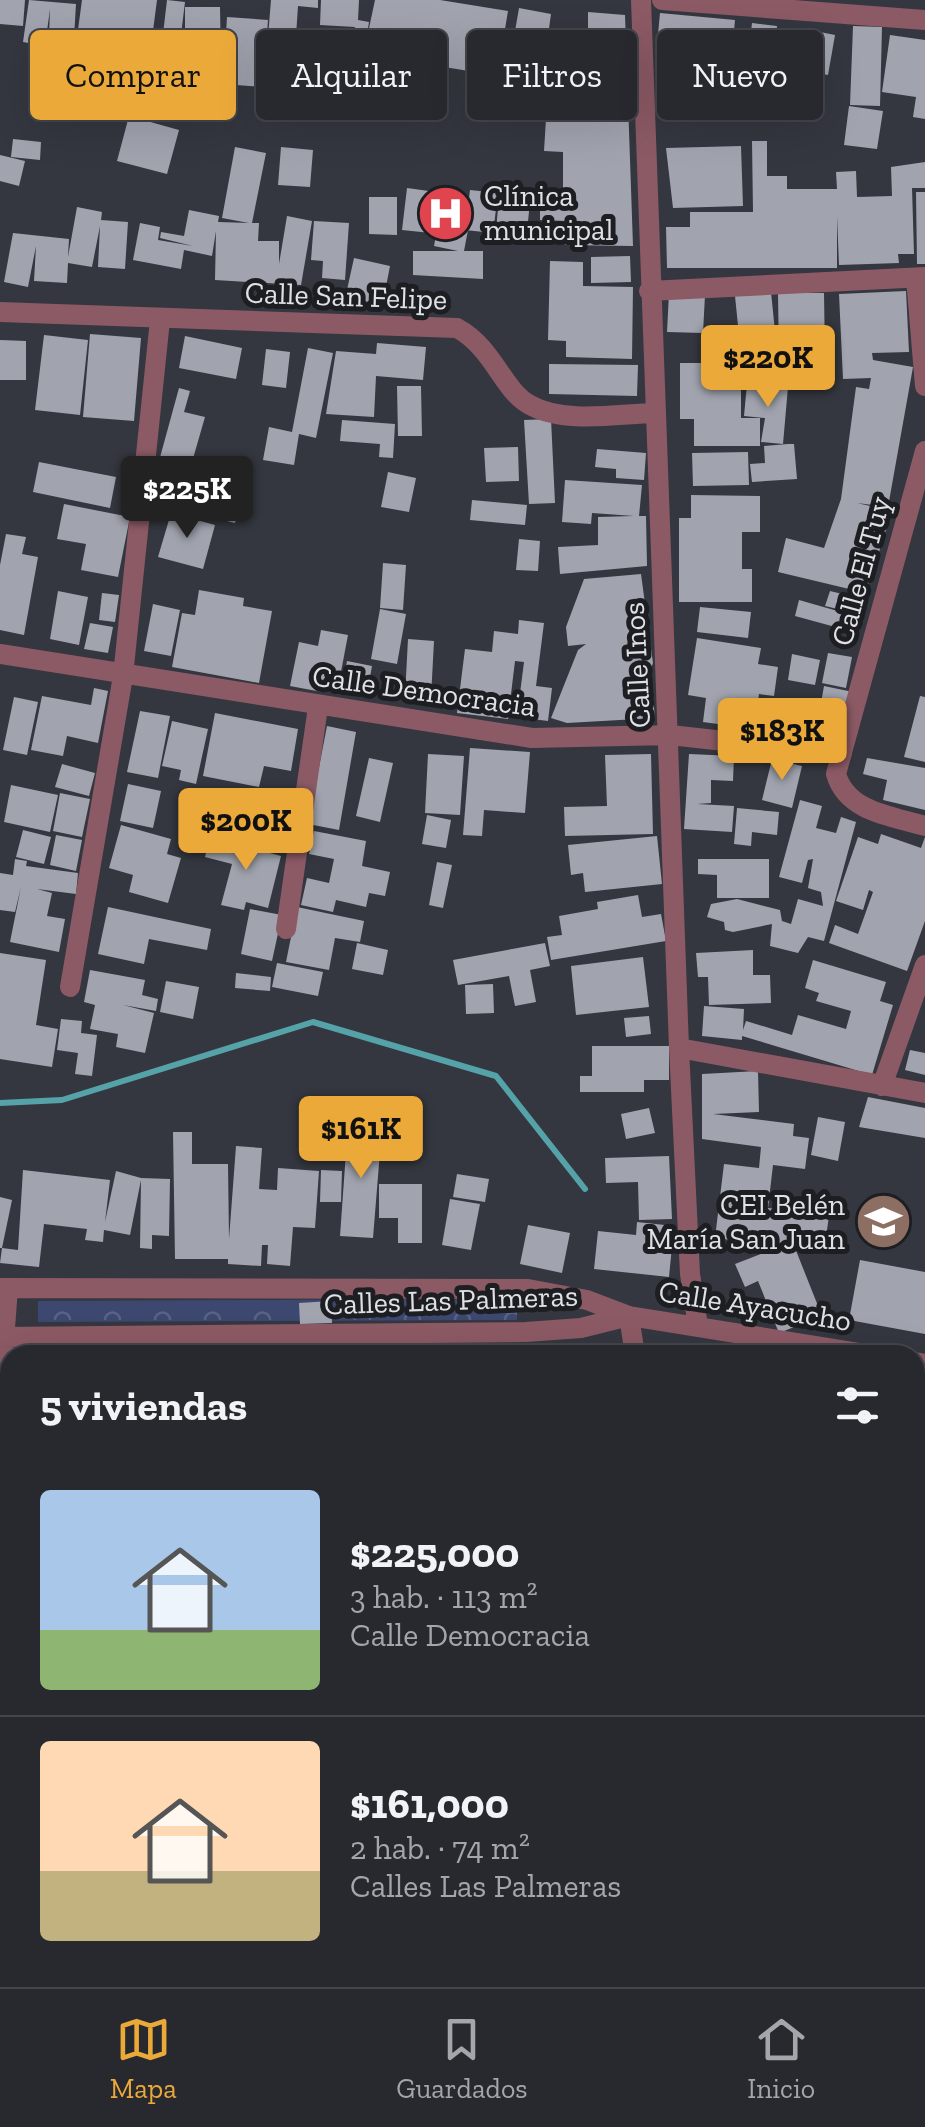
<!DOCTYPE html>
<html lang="es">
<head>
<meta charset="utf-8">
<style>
  :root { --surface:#27292f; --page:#2f3137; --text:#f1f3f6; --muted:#a4a6aa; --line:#43454b; --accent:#eba93a }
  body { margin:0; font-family:"Zilla Slab",serif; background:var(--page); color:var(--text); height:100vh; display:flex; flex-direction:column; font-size:38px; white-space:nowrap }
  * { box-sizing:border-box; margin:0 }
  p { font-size:32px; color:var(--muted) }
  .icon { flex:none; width:55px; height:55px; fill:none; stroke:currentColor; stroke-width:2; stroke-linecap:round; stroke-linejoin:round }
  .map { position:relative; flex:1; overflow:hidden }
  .drawer { position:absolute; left:0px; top:1345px; width:925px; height:642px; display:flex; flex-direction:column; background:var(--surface); border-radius:30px 30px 0 0; box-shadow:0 10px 40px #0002,0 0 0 2px var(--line) }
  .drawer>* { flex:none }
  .top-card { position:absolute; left:30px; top:30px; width:865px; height:90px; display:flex; gap:20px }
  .price { position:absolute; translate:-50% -85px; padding:0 22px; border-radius:10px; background:var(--accent); color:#111; font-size:32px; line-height:65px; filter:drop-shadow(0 2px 5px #0008) }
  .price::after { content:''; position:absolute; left:50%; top:60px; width:30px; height:22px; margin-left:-15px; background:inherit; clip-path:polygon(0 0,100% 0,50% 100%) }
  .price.active { background:#222; color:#fff }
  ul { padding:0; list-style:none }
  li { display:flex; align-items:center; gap:30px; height:250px; padding:0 40px }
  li+li { border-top:2px solid var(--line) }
  li span { display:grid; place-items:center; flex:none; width:280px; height:200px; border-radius:10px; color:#555 }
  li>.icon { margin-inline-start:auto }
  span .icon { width:120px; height:120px; fill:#fffc; stroke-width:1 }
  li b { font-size:42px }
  h2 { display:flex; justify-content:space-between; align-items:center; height:120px; padding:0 40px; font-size:42px }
  .pill { padding:0 35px; border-radius:10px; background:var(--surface); box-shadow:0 10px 40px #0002,0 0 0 2px var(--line); font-size:35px; line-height:90px }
  .pill.active { background:var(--accent); color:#111 }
  .tab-bar { display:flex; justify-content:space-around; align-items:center; height:140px; border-top:2px solid var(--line); background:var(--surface); font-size:28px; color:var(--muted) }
  .tab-bar a { display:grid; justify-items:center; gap:5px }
  .tab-bar .active { color:var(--accent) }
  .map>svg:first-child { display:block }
</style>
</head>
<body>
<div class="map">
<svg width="925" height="1987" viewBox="0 0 925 1987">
  <defs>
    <pattern id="park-crowns" width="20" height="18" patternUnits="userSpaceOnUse" patternTransform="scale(2.5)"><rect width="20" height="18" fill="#3d4871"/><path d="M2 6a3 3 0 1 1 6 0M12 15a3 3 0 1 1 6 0" fill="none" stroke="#596285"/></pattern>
  </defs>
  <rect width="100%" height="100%" fill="#34373f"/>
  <path fill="url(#park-crowns)" d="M517 1299V1320L38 1322V1301Z
    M0 1923 10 1930V1978H18L17 1987H0Z"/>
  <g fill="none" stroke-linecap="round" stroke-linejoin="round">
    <path stroke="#55a3a9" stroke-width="6" d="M0 1103 62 1100 313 1022 496 1076 585 1189
      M915 1539 925 1542"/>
  </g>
  <path fill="#a1a4af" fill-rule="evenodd" d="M0 0H25L23 26 0 24Z
    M29 0 76 4 74 38 49 36 50 9 45 46 23 42Z
    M82 0H157L148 69 74 59Z
    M167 0 185 2 175 84 149 80 155 33 163 34Z
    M271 0H318V8L298 6 295 51 267 49Z
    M321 0H359L358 20 369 22 365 47 375 0H440L508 11 503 41 480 38 475 72 432 65 430 78 413 76 407 113 350 103 352 90 322 85 326 64 321 63 314 108 288 104 297 49 322 53 325 30 353 35 355 27 320 25ZM392 30 385 76 391 77 389 89 358 84 381 86Z
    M185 7H220L221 65H185Z
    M519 8 551 14 547 43 514 37Z
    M588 12 625 15 633 246 565 245V221L540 220V193L563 194V152L544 151 551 39 588 40Z
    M660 13 735 20 728 97 691 93 690 101 658 98 662 59 694 62 695 48 657 45Z
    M227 17 268 20 263 87 223 84Z
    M752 23 777 26 773 62 748 58Z
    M853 26 882 27 880 106 850 105Z
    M815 31 835 35 828 75 808 71Z
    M890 35 925 40V119L913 117 916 97 882 92Z
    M849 106 883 111 877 149 844 145Z
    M129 116 179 130 167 174 117 161Z
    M13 139 41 142 40 160 11 157Z
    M752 141H767V176H787V189H837L836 172 856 171 857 197 892 196 891 167 925 162V188H912L914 254H898L899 263 839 265 837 216V268H667L666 227H690V212H753Z
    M741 146 743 206 673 208 666 148Z
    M235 147 266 153 252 223H259L258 241H279V264L287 216 312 221 301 285 215 280 216 231 212 256 184 250 181 269 133 260 140 223 160 227 158 240 193 246 160 238 161 232 184 236 189 210 219 216 218 222 249 223 222 218Z
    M281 147 313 150 310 187 278 185Z
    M0 155 25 161 19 186 0 181Z
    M407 188 436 192 431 233 402 230Z
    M500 188 531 191 527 232 496 230Z
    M470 190 498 193 493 233 465 230Z
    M440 191 467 196 462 227 434 222Z
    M916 192H925V264H917Z
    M369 197H397V235L369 234Z
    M77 207 102 212 101 220 128 222 125 269 98 267 100 226 92 267 68 263 67 283 34 281 36 246 28 287 4 282 13 233 69 239 68 257Z
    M314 221 349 223 345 280 322 278 323 261 311 260Z
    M438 224 468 230 464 251H483V279L413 275V251H458L434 246Z
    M630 256 631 282 591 283V257Z
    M354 258 390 266 382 307 345 299Z
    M550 261 583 262V286L633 287 632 359 566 357V341L548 340Z
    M906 291 909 352 872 353 873 360 913 367 888 507 857 503 892 511 866 593 778 572 786 538 824 548 841 499 856 387 869 389 871 378 843 379 839 294Z
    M771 292 777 351 741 355 735 296Z
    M669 293 705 295 703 333 667 332Z
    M778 293H824L825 358 779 359Z
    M90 334 141 338 134 421 83 417Z
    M44 335 88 340 80 415 35 410Z
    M185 336 242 348 236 379 179 368Z
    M0 340 26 341V380H0Z
    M377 343 426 347 423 380 376 376 374 417 326 414 336 351 376 354Z
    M308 348 333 353 316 438 299 434 294 465 263 460 269 427 292 432Z
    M266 349 290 352 286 388 262 385Z
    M680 363H741V418H760V446H694V419H680Z
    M549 364 638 365 637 396 549 394Z
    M747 384 788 387 783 444 761 442 765 418 744 416Z
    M397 386H421L422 436H398Z
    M179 388 190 391 184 412 205 417 190 469 246 483 235 523 171 507 181 467 159 461Z
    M551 419 555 503 529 504 524 420Z
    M342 420 395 424 393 458 379 457 380 444 340 441Z
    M788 444H794L797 479 752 482 750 464 765 463 764 446Z
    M518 447 519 481 486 482 484 448Z
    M597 449 646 453 644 480 616 478V469L595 467Z
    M748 452 749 485 693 486 692 453Z
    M39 462 116 477 110 508 33 492Z
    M388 472 416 478 409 512 381 507Z
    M565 480 642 485 639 516H646L647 566 560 574 558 547 598 545V517L634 516 592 513 591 524 562 522Z
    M691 495 760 496V532H742V569H752V602H679V518H691Z
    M472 500 527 505 525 525 470 520Z
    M64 504 130 517 118 577 81 570 86 544 57 539Z
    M171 513 215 525 203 569 158 557Z
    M6 534 26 537 22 554 38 557 24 635 0 630V565Z
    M519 539 540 541 538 571 516 570Z
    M383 563 406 565 403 610 380 608Z
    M641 574 653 663 646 681 651 680 655 718 567 723 551 718 578 650 586 644 568 646 566 627 584 579Z
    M199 590 244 598 243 606 272 611 259 683 172 667 182 613 195 615Z
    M58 591 88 597 79 645 50 639Z
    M830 591 863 599 859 614 825 606Z
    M102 593 119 595 115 622 99 620Z
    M799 600 855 616 850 631 795 616Z
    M153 604 180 610 171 656 144 651Z
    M700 607 751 612 748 638 697 632Z
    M380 609 406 614 397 664 371 659Z
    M519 620 544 623 536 686 552 688 548 721 517 717 524 662 515 661 508 719 457 713 465 649 492 652 494 631 518 634Z
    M90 623 113 627 108 653 84 649Z
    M321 630 348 635 340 677 326 674 322 692 290 686 299 642 318 646Z
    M697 638 761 648 758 664 778 667 774 696 759 694 754 729 703 722 706 698 688 695Z
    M408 639 434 641 431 697 405 696Z
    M828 653 852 657 846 688 822 683Z
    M792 654 820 660 815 685 788 680Z
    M347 661 372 666 367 694 342 689Z
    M824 686 853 692 844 738 772 724 776 706 804 711 806 700 821 703Z
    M94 688 108 691 98 743 67 736 63 756 31 750 42 696 91 705Z
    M920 696 925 697V762L904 757Z
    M14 697 38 702 27 755 3 750Z
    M140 711 170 716 158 778 127 772Z
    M215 713 298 729 291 771 264 766 259 787 203 776Z
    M172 721 208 729 196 784 179 780 181 770 162 766Z
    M327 726 356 732 339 830 308 824Z
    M470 748 530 752 525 813 484 810 482 836 463 835Z
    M428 754 464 756 460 815 425 813Z
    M651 754 653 834 565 836 564 807 607 806 605 755Z
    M689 754 734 756 733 781 711 780V803L697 804 734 806 732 832 684 829Z
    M369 758 393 763 380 822 356 816Z
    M867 758 925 768V810L883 800 887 780 863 774Z
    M772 759 802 766 792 808 762 800Z
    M62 764 95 773 89 796 55 787Z
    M128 784 161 791 153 828 120 821Z
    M11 785 58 795 50 832 4 822Z
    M60 793 90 799 82 837 53 831Z
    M800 800 822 806 816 828 836 833 841 817 856 822 824 941 808 937 798 953 770 946 772 924 733 932 725 930 724 922 707 917 711 904 737 899 780 910 782 921 791 924 798 899 823 906 821 892 808 888 813 859 808 860 802 883 779 877Z
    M737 808 779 812 777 835 752 832 751 846 734 844Z
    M427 815 451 820 446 848 422 844Z
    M121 825 171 839 167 854 181 858 168 903 129 892 133 875 109 868Z
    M23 830 51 837 44 864 16 857Z
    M314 831 366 841 362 866 390 872 385 896 369 893 366 907 336 900 333 912 301 905 307 878 329 883 334 859 309 854Z
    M881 834 921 848 925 837V921L907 971 829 943 835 925 858 934 873 892 869 890 863 910 836 901 858 837 878 844Z
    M56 835 82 840 76 871 50 865Z
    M657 836 662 884 585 892 583 873 571 875 568 845Z
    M210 837 281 856 268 908 246 902 244 910 221 905 232 864 205 857Z
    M15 859 27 861 26 866 78 873 76 894 37 889 52 893 47 916 65 919 59 952 10 942 21 887 15 912 0 910V873L13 875Z
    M698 859H769V898H717V875L698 874Z
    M437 862 452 865 443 908 429 905Z
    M638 895 642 917 661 914 666 941 551 960 547 937 562 935 559 916 598 909 597 902Z
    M108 907 211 929 207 950 149 939 144 964 98 954Z
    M297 907 364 921 360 942 335 938 329 970 286 962Z
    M250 909 282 915 272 961 241 954Z
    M357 943 388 950 383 975 352 969Z
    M545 943 550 966 530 970 536 1002 515 1006 509 976 458 985 453 960Z
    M753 950V975H770L771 1003 709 1005 708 977H698L696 953Z
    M0 953 46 960 36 1025 58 1029 52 1067 0 1059Z
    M643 957 649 1007 576 1015 571 966Z
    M813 960 886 982 880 1001 893 1005 872 1075 742 1036V1040L702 1036 704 1006 744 1009 743 1030 746 1021 792 1035 798 1015 846 1029 851 1011 816 1001 819 993 805 988Z
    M277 963 323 972 318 996 272 987Z
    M90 970 145 980 142 995 158 999 156 1011 123 1005 154 1013 145 1053 116 1047 118 1034 90 1029 95 1005 84 1002Z
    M236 973 271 977 270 991 235 988Z
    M166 981 199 987 193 1019 160 1012Z
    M493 984 494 1013 466 1014 465 985Z
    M649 1016 651 1034 626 1037 624 1018Z
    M61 1019 82 1021 81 1033 97 1035 92 1076 75 1074 78 1053 57 1050Z
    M592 1046H669V1080H644V1092H580V1076H592Z
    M910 1050 925 1053V1075L905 1070Z
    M758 1071 759 1112 713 1114 794 1124 793 1136 809 1138 805 1169 773 1165 768 1208 829 1216 824 1251 795 1248 822 1316 779 1333 758 1281 745 1287 735 1264 781 1246 715 1238 724 1164 759 1168 761 1147 702 1139V1074Z
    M868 1097 925 1108V1138L859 1127Z
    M649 1108 655 1133 626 1139 621 1114Z
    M818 1117 845 1122 838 1161 811 1155Z
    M348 1124 382 1127 373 1238 340 1236Z
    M173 1132H192V1164H228L229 1239 236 1146 262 1148 259 1189 277 1190 278 1168 319 1171 315 1228 293 1227 290 1266 267 1264 268 1245H262L261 1266 228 1264V1259H175Z
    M669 1156 672 1219 639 1220 638 1182 606 1183 605 1158Z
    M23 1170 110 1180 105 1222 116 1171 141 1178 170 1179 169 1236 152 1235V1249L140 1248 141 1180 130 1235 104 1230 103 1242 85 1240 87 1229 44 1224 39 1267 0 1263 2 1248 18 1250Z
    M321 1170 342 1171 341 1202H320Z
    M457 1174 489 1179 485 1202 453 1197Z
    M379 1184H422V1243H398V1218H379Z
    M0 1197 12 1200 2 1248H0Z
    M450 1199 480 1204 471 1250 442 1245Z
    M637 1222 674 1226 669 1277 594 1269 598 1231 636 1235Z
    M528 1225 570 1233 562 1273 520 1264Z
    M860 1260 925 1272V1334L849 1320Z
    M331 1301 332 1323 300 1324 299 1303Z
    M915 1385 925 1387 919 1425 915 1424Z
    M8 1518 10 1519V1542L4 1541Z
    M7 1817 10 1818V1859L0 1856Z
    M62 1978 99 1983V1987H60Z
    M194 1978H326L322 1987H190Z
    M345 1978H377L374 1987H343Z
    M511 1978H561L559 1987H508Z
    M598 1978H621L619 1987 596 1984Z
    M623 1978H649L646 1987H620Z
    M731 1978H746L775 1987H729Z"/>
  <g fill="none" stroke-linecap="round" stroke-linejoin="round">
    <path stroke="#8c5a65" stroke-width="20" d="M641 0 679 1048 690 1274 698 1326
      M662 0 925 20
      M916 278 925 386
      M649 291 925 277
      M0 312 457 328C494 348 503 391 530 405 564 424 617 414 654 413
      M925 451 836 774C847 812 891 816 925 826
      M0 654 532 738 670 735 842 754
      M286 929 318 707
      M70 987 123 676 160 320
      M679 1048 925 1093
      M882 1086 925 965
      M0 1288 528 1289 587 1300 629 1316 872 1355
      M629 1316 635 1355
      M0 1337 526 1332 581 1328 629 1316
      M915 1362 925 1364
      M0 1394 8 1288
      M0 1617 10 1622
      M0 1664 10 1636
      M0 1894 10 1900
      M135 1978 150 1987
      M36 1987 37 1978
      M578 1987 581 1978"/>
  </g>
  <defs>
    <symbol id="hospital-disc" viewBox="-11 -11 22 22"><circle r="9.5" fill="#e0444e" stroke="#1d1e22"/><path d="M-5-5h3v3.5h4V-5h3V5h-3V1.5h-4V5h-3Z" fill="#fff"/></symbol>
    <symbol id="school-disc" viewBox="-11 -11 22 22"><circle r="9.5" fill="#8d6e63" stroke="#1d1e22"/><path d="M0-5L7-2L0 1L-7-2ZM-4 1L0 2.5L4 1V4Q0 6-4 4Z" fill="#fff"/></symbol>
  </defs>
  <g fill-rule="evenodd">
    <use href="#hospital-disc" x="414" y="182" width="63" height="63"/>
    <use href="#school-disc" x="852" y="1190" width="63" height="63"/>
  </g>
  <g text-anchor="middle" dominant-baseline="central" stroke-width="10" stroke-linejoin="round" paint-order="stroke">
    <g font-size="30" fill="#e0e1e7" stroke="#1d1e22" text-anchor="start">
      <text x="484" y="196">Clínica<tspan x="484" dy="34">municipal</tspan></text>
      <text x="845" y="1205" text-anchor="end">CEI Belén<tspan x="845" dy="34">María San Juan</tspan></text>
    </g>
    <g font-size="30" fill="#e0e1e7" stroke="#1d1e22">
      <text transform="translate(346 296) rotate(2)">Calle San Felipe</text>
      <text transform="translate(861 571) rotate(-75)">Calle El Tuy</text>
      <text transform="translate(637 665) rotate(-93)">Calle Inos</text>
      <text transform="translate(424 691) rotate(8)">Calle Democracia</text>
      <text transform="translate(451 1300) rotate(-2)">Calles Las Palmeras</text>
      <text transform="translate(755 1306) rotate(9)">Calle Ayacucho</text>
    </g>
  </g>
</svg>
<b class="price" style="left:768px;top:410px">$220K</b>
<b class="price active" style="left:187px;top:541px">$225K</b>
<b class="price" style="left:782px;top:783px">$183K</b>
<b class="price" style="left:246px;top:873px">$200K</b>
<b class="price" style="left:361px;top:1181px">$161K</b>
<div class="top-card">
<a class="pill active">Comprar</a>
<a class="pill">Alquilar</a>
<a class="pill">Filtros</a>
<a class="pill">Nuevo</a>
</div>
<section class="drawer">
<h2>5 viviendas<svg class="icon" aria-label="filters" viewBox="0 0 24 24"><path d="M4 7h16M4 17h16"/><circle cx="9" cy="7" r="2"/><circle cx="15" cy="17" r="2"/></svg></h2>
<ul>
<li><span style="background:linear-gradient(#a9c7e8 70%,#8fb573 0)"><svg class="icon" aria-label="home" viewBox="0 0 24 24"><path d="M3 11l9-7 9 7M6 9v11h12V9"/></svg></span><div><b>$225,000</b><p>3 hab. · 113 m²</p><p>Calle Democracia</p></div></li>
<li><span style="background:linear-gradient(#ffd9b3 65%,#c2b280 0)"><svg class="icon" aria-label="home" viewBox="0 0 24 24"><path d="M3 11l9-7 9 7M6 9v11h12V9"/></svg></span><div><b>$161,000</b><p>2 hab. · 74 m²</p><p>Calles Las Palmeras</p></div></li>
</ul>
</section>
</div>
<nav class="tab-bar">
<a class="active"><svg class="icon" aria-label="map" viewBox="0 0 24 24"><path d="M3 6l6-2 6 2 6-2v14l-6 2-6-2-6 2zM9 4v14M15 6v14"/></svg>Mapa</a>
<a><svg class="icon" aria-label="saved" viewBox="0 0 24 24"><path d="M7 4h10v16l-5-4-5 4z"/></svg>Guardados</a>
<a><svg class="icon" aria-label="home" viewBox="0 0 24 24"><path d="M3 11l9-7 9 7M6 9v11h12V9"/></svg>Inicio</a>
</nav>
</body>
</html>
